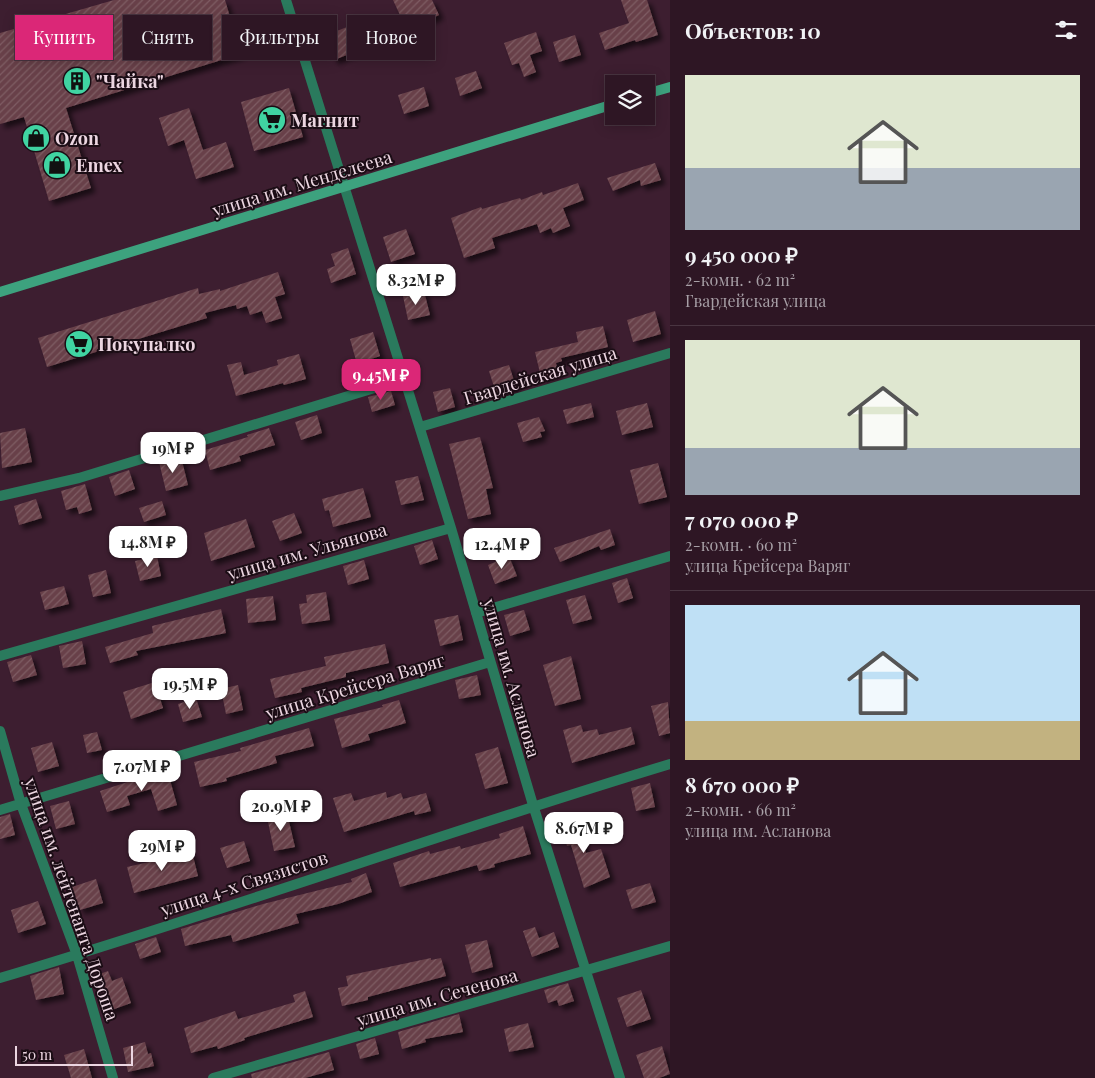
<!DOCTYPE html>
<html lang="ru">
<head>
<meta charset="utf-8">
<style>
  :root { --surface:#2e1624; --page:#3a2331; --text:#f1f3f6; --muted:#a79fa6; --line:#493541; --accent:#db2777 }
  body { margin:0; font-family:"Playfair Display",serif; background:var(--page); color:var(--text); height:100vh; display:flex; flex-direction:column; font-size:19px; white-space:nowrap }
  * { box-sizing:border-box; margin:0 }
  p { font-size:16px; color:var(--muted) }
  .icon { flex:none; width:28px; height:28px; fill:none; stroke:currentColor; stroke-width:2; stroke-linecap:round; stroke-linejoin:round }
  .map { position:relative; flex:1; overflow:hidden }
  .drawer { display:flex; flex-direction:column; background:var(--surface); width:425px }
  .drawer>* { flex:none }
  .top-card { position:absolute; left:15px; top:15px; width:475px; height:45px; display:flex; gap:10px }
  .fabs { position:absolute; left:605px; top:75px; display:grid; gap:10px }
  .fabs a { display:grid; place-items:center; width:50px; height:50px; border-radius:0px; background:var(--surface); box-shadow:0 2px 12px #0003,0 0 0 1px var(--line); font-size:25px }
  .scale { position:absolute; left:15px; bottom:12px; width:118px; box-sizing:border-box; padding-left:5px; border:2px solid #ecd6e1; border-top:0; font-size:14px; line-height:18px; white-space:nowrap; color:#ecd6e1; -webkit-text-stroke:4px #1b0d15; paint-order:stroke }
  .price { position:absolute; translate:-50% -42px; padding:0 11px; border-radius:10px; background:#fff; color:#222; font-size:16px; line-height:32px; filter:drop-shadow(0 1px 2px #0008) }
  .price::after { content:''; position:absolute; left:50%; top:30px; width:15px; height:11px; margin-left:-8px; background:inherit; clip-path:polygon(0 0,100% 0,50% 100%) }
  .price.active { background:var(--accent); color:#fff }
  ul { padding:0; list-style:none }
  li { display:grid; align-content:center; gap:10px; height:265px; padding:0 15px }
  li+li { border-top:1px solid var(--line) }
  li span { display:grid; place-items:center; height:155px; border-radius:0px; color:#555 }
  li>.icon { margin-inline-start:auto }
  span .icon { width:90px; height:90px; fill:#fffc; stroke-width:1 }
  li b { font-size:21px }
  h2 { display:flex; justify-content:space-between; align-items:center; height:60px; padding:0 15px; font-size:21px }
  .chip { padding:0 18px; border-radius:0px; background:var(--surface); box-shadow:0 2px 12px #0003,0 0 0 1px var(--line); font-size:18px; line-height:45px }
  .chip.active { background:var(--accent); color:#fff }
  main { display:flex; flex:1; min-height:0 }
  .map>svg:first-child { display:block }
</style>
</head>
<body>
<main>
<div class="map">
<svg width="670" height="1078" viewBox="0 0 670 1078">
  <defs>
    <pattern id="building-hatch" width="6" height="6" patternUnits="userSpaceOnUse" patternTransform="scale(1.25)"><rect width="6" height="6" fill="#684149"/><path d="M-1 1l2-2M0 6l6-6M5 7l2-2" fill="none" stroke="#7e5c63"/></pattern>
    <filter id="shadow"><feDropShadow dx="4.5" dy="4.5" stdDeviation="2.5" flood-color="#0009"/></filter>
  </defs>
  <rect width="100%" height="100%" fill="#3d1e30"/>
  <path fill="url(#building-hatch)" filter="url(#shadow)" d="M114 0H225L241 54 66 108 91 188 49 201 24 117 0 124V33Z
    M393 0H432L439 15 407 30Z
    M621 0H647L658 35 636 42 635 40 605 50 599 33 629 23Z
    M347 27 357 51 334 60 324 36Z
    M536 32 542 51 530 55 536 72 524 77 519 63 512 65 504 43Z
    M575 35 581 55 559 62 553 42Z
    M476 71 482 88 460 96 455 78Z
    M424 87 429 106 404 114 398 95Z
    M289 88 303 137 254 151 241 102Z
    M189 108 203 150 226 142 234 167 196 179 184 140 168 146 159 118Z
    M655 163 661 180 641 186 640 180 613 191 607 178Z
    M578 183 584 200 563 208 570 226 553 233 551 228 540 233 537 224 492 238 495 248 464 258 451 218 481 207 482 209 520 198 521 200 542 192 543 195Z
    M406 229 415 254 391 262 383 237Z
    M348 248 356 274 331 283 327 269 335 266 331 254Z
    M278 272 285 294 275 297 282 318 266 323 262 311 250 315 247 306 237 309 236 305 205 313 207 318 47 367 38 338 198 288 199 294 220 289V291Z
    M424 291 430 315 408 320 403 296Z
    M655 311 661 334 633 342 627 320Z
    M603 326 608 347 561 358 562 361 556 363 558 373 541 377 535 352 578 342 576 332Z
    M373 332 380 356 357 364 350 339Z
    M299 354 306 379 284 385 283 383 236 396 227 365 241 362 244 375 278 365 277 360Z
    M509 365 516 387 496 393 489 371Z
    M450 388 455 407 438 412 433 392Z
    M391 391 395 405 372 412 368 397Z
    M591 403 594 417 567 424 563 410Z
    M647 403 653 427 622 435 616 411Z
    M317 415 322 433 301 440 295 422Z
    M539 417 545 431 540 432 542 437 523 442 517 423Z
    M25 428 32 462 2 468 0 433Z
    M269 428 275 445 239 456 241 461 210 470 205 450 248 437 247 435Z
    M480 437 493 488 486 489 491 514 468 519 449 444Z
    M181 457 188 485 166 491 159 462Z
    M658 463 667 497 639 504 630 470Z
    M129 470 135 489 115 496 109 477Z
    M418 476 424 500 401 505 395 481Z
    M85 484 92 510 79 514 77 507 66 510 61 491Z
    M363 488 371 517 333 527 329 510 325 511 322 499Z
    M36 499 42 518 19 525 14 506Z
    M162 501 166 515 144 522 139 508Z
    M294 513 302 533 280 541 272 521Z
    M246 519 255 547 211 561 204 533Z
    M610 529 615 545 601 550 599 546 560 562 554 548Z
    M432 540 438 559 420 565 414 546Z
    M157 556 161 576 140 581 135 561Z
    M509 556 517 576 495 584 488 565Z
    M364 560 369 579 348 585 343 566Z
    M106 570 111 593 93 597 88 575Z
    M627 578 633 598 618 603 612 583Z
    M64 586 69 604 45 610 40 592Z
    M326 592 330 620 302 624 299 604 307 603 306 595Z
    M585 595 592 619 573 624 566 600Z
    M273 596 276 620 248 623 246 599Z
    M221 609 226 633 136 651 138 655 110 663 105 647 153 633 152 626Z
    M524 610 530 630 510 636 504 615Z
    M458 615 463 640 440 646 434 620Z
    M82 641 86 664 63 668 59 646Z
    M385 644 389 663 346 673V677L301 688 302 692 275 698 270 679 326 666 324 657Z
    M31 655 37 675 13 682 7 662Z
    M571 656 581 699 555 706 543 665Z
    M477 675 481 695 459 699 455 680Z
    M155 682 163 708 131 719 123 692Z
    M238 685 243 710 226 714 221 689Z
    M196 698 202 717 183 722 178 704Z
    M399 700 406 723 368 734 370 740 342 748 334 719 383 707 382 705Z
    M668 702 670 733 659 736 651 706Z
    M581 725 583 732 597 729 599 735 631 727 635 744 572 763 563 730Z
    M309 728 314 746 275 756 277 763 226 778 227 781 200 787 194 762 241 751 240 748Z
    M97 732 102 750 87 753 83 735Z
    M52 742 59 766 38 772 31 748Z
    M498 747 508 783 485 789 475 754Z
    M167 769 177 805 158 811 151 789 127 796 130 805 107 812 100 791Z
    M650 783 655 807 636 811 631 788Z
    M386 792 387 798 401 793 403 799 426 793 431 811 415 815 414 811 344 832 333 798 351 793 354 801Z
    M69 801 75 824 56 829 50 806Z
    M287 813 295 847 274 851 267 817Z
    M576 813 586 853 601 849 610 877 584 888 571 845 567 846 561 817Z
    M10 814 15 835 0 839V817Z
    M523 826 531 854 494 864 495 867 479 871 477 865 400 887 393 863 429 851 430 854 460 846 461 849 500 838 499 834Z
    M244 841 250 861 227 868 220 848Z
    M192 852 198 876 134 893 127 867Z
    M366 873 372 892 338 904 296 914 299 923 233 942 231 935 185 946 181 929 263 904 352 882 351 879Z
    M96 879 103 903 80 910 72 887Z
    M650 883 656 902 632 909 626 890Z
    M38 901 46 924 18 933 11 910Z
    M535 927 539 938 554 932 559 947 532 957 523 931Z
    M156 937 161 952 140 959 135 944Z
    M487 940 493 967 472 973 465 945Z
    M431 958V960L441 958 446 976 368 997V1000L342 1006 338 988 348 986 346 976Z
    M59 967 64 994 36 1000 30 976Z
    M108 971 112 981 122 977 131 1003 109 1011 97 975Z
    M568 983 574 1001 559 1006 557 1000 548 1003 544 990Z
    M641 990 651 1019 627 1027 617 998Z
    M305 991 313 1017 244 1038 245 1040 218 1049 217 1046 191 1053 184 1028 235 1011 238 1019 295 1002 293 995Z
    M459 1014 463 1032 425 1039 426 1042 402 1049 398 1032Z
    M528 1023 534 1047 509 1052 504 1029Z
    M375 1038 379 1054 360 1059 356 1044Z
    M145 1042 148 1054 151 1053 154 1066 128 1072 123 1048Z
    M662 1046 670 1074 659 1078H644L636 1055Z
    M84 1049 92 1078H71L64 1055Z
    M329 1052 334 1070 305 1078H252L251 1074Z"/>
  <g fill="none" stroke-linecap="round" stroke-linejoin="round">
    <path stroke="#2a7a5d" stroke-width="10" d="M286 0 451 528 533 805 620 1078
      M420 427 670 353
      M0 496 79 478 404 379
      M476 613 670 556
      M0 656 451 528
      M0 731 21 804 77 955 113 1078
      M0 810 490 662
      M0 978C225 911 445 832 670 764
      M213 1078 670 946"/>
    <path stroke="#3da27e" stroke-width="10" d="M646 94 670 87
      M0 292 614 104"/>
  </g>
  <defs>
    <symbol id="building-disc" viewBox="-11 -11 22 22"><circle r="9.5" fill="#40d4a2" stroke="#1b0d15"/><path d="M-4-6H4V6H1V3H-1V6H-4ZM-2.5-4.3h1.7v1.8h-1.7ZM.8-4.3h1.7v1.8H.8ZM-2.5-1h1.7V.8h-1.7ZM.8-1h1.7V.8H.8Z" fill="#111"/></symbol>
    <symbol id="supermarket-disc" viewBox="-11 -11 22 22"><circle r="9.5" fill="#40d4a2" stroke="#1b0d15"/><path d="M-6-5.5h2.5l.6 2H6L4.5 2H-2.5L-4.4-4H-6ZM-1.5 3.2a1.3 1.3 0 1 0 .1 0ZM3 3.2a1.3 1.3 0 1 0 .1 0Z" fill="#111"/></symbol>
    <symbol id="shop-disc" viewBox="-11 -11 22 22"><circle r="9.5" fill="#40d4a2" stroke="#1b0d15"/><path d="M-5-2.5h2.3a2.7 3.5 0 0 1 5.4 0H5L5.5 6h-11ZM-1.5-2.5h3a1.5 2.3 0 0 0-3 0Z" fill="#111"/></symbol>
  </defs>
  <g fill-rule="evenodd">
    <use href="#building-disc" x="61" y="65" width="32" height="32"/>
    <use href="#supermarket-disc" x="256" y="104" width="32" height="32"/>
    <use href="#shop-disc" x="20" y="122" width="32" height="32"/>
    <use href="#shop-disc" x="41" y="149" width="32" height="32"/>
    <use href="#supermarket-disc" x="63" y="328" width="32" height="32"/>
  </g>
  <g text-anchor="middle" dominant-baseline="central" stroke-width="4" stroke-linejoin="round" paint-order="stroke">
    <g font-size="18" font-weight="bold" fill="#ecd6e1" stroke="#1b0d15" text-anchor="start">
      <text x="96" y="81">"Чайка"</text>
      <text x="291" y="120">Магнит</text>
      <text x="55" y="138">Ozon</text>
      <text x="76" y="165">Emex</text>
      <text x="98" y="344">Покупалко</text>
    </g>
    <g font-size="18" fill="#ecd6e1" stroke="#1b0d15">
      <text transform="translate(302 183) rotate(-17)">улица им. Менделеева</text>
      <text transform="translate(540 375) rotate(-17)">Гвардейская улица</text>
      <text transform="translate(307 551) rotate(-16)">улица им. Ульянова</text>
      <text transform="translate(512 678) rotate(74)">улица им. Асланова</text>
      <text transform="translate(355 686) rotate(-17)">улица Крейсера Варяг</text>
      <text transform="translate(244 883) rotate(-18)">улица 4-х Связистов</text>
      <text transform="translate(72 899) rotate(71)">улица им. лейтенанта Дороша</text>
      <text transform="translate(437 997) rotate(-16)">улица им. Сеченова</text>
    </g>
  </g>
</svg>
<div class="fabs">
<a><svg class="icon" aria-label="layers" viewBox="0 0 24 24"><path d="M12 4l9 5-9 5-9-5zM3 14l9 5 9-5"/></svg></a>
</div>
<div class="scale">50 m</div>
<b class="price" style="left:416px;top:306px">8.32M ₽</b>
<b class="price active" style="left:381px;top:401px">9.45M ₽</b>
<b class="price" style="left:173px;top:474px">19M ₽</b>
<b class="price" style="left:148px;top:568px">14.8M ₽</b>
<b class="price" style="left:502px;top:570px">12.4M ₽</b>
<b class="price" style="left:190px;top:710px">19.5M ₽</b>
<b class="price" style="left:142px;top:792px">7.07M ₽</b>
<b class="price" style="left:281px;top:832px">20.9M ₽</b>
<b class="price" style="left:584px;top:854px">8.67M ₽</b>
<b class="price" style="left:162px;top:872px">29M ₽</b>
<div class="top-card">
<a class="chip active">Купить</a>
<a class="chip">Снять</a>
<a class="chip">Фильтры</a>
<a class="chip">Новое</a>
</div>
</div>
<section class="drawer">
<h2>Объектов: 10<svg class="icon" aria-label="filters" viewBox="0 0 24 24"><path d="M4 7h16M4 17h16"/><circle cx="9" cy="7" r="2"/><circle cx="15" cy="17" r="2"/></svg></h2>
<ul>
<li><span style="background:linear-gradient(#dfe7d0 60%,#9aa5b1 0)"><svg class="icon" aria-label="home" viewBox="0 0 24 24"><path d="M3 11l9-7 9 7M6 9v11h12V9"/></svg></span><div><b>9 450 000 ₽</b><p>2-комн. · 62 m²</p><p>Гвардейская улица</p></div></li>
<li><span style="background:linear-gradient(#dfe7d0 70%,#9aa5b1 0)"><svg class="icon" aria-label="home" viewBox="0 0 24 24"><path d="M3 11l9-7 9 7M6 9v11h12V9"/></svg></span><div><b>7 070 000 ₽</b><p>2-комн. · 60 m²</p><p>улица Крейсера Варяг</p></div></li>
<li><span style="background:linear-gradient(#bfe0f5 75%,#c2b280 0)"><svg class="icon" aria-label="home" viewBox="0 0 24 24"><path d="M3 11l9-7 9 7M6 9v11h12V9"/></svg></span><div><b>8 670 000 ₽</b><p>2-комн. · 66 m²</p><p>улица им. Асланова</p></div></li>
</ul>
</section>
</main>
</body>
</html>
